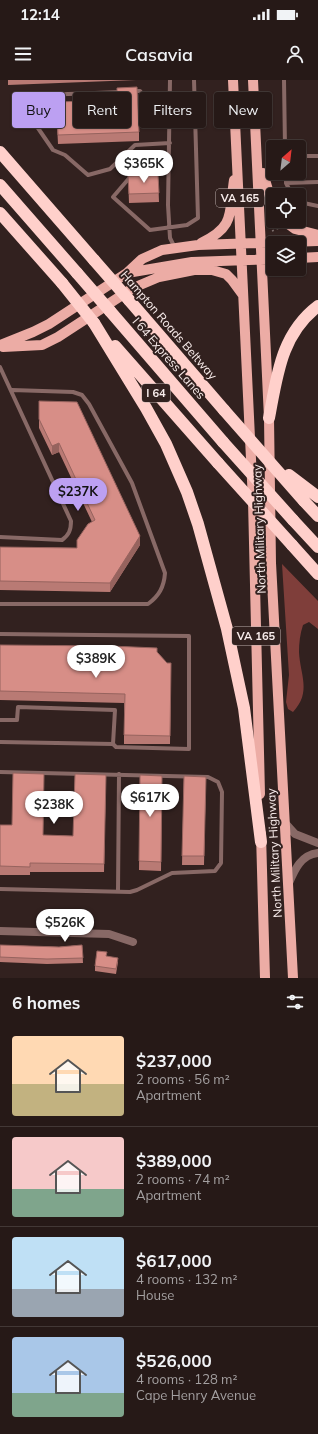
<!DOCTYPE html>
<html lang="en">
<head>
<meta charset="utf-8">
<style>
  :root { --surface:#261917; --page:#2e2220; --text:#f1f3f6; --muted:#a4a0a1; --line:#423836; --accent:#bca0f2 }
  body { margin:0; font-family:Mulish,sans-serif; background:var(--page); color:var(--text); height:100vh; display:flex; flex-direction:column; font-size:15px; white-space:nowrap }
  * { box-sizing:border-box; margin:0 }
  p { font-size:13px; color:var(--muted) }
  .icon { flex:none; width:22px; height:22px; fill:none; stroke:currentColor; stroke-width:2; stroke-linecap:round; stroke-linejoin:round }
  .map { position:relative; height:898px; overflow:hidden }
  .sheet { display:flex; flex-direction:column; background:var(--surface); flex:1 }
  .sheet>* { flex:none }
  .guide { position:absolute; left:12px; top:12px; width:294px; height:36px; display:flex; gap:8px }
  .needle { width:26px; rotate:28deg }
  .controls { position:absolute; left:266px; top:60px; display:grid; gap:8px }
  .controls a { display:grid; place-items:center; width:40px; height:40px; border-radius:4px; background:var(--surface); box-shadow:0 1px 3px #0004,0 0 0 1px var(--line); font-size:20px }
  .price { position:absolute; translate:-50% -34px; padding:0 9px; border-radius:14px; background:#fff; color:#222; font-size:13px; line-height:26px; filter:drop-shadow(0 1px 2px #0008) }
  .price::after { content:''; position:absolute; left:50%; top:24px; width:12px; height:9px; margin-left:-6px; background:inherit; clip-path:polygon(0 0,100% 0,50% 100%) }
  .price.selected { background:var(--accent); color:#111 }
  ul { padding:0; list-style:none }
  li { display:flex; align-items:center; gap:12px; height:100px; padding:0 12px }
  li+li { border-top:1px solid var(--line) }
  li span { display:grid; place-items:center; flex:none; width:112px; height:80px; border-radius:4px; color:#555 }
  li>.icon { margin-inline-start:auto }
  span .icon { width:48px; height:48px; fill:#fffc; stroke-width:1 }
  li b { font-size:17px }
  h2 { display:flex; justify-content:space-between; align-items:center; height:48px; padding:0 12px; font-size:17px }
  .tag { padding:0 14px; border-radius:4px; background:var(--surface); box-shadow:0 1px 3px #0004,0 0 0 1px var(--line); font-size:14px; line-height:36px }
  .tag.selected { background:var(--accent); color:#111 }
  .status { display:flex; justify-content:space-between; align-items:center; height:28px; padding:0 20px; background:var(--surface); direction:ltr }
  .status svg { height:11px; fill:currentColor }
  header { display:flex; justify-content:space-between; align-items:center; height:52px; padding:0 12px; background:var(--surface); font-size:18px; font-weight:600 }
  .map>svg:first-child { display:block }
</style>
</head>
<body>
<div class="status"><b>12:14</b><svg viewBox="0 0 49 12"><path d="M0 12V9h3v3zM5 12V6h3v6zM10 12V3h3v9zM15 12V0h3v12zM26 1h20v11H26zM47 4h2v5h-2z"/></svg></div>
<header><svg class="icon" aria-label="menu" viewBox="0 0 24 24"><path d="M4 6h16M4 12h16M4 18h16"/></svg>Casavia<svg class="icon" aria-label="person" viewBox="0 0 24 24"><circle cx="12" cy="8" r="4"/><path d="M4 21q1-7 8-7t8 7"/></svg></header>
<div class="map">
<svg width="318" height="898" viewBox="0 0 318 898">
  <rect width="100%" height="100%" fill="#32211f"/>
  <path fill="#7f3e3a" d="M282 484 318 521V549L309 542 303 545C300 554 299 563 299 572 300 595 312 612 293 632L288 629 286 622 289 595Z"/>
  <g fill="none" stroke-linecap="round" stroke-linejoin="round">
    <path stroke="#817270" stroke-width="1.5" stroke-dasharray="2 3" stroke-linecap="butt" d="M272 151 279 148"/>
    <path stroke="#886966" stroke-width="4" d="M170 0 168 125 170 158 175 168
      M284 0 285 67
      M132 11H140L145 18 170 16
      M121 12 16 16 53 70 65 75 88 95 110 89 135 65 170 63
      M299 76H318
      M169 87 137 89 113 117 150 150 187 145 198 138 194 0
      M286 93V103L318 102
      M286 103 292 115
      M299 122 318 126
      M0 287 71 441C71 450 69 455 62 460L0 457
      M0 524H148C159 516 164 507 165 493L132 403 89 324 82 315 73 312 12 310
      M0 554 189 556V669L116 667 113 664 115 630 18 627 17 640H0
      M0 662 113 664
      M0 692 208 697 218 702 222 712 221 783 215 791 172 793 137 810 130 812 0 809
      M118 811 119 694"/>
    <path stroke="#886966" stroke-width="8" d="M286 744 295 754 318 763
      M289 803C295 789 301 775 318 773
      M0 851 109 854 133 862"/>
    <path stroke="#ecaca5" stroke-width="10" d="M233 0 253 421 260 714
      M253 0 269 338 271 483 293 898
      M263 93 273 127
      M284 141 295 149 318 155
      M201 163C235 147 229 134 234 100
      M299 178 318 177
      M127 193 192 182 273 179
      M0 265 33 252 49 244 127 193 142 179 162 170 198 165 318 161
      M3 267 42 265 58 257 133 208 159 197 194 190H212L226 194 232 200 243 215
      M261 754 265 898"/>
    <path stroke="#ffd0cb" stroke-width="12" d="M0 72 94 180
      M0 105 77 193
      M0 133 62 203
      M129 220 224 330
      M110 231 223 362
      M94 243 146 328 166 364 187 412 198 444 227 549 244 628 261 762
      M115 266 218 383
      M269 338C277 296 281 254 318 226
      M304 421 318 436
      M293 440 318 467
      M292 465 318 494"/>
    <path stroke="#ffd0cb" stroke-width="12" d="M94 180 129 220
      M77 193 110 231
      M62 203 94 243
      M224 330 304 421
      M223 362 293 440
      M218 383 292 465
      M289 395 318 417"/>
  </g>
  <path fill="#b97a74" d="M8 0H136L8 5Z
    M52 26 139 52V61L58 64 57 44 52 45Z
    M158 95 159 122 129 123 128 96Z
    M39 321 140 465 110 512 0 510V467L77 468 92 442 59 372 52 375 39 348Z
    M0 565 157 572 167 583H171L170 664H124V623L0 620Z
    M106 695 104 792H30V795H0V745L43 755 73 756Z
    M140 695 162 696 161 791 139 790Z
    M184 696 206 697 204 785H182Z
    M0 865 59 867 82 865 83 883 47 884 0 882Z
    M107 876 118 882 116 894 95 891V886Z"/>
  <path fill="#96635e" d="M59 363V372L52 375V366Z
    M140 456V465L110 512V503Z"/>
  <path fill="#d78e87" stroke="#96635e" d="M137 7 139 52 58 55 57 36H52V26H57V22L117 20V8Z
    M158 95 159 113 129 114 128 96Z
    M39 321 77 322 140 456 110 503 0 501V467L77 468V460L88 444 95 440 59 363 52 366 39 339Z
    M0 565 110 566 157 568V572L167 583H171L170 656 124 655 125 614 0 611Z
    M13 693 44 694 43 755 73 756 75 694 106 695 104 784 30 783V787L0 786V745H12Z
    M140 695 162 696 161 782 139 781Z
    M184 696 206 697 204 776H182Z
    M0 865 59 867 82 865 83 878 47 879 0 877Z
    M97 871 107 872 106 876 118 878 116 889 95 886Z"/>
  <g text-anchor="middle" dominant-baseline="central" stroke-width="4" stroke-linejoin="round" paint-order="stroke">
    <g fill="#32211f" stroke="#bdb0ae" stroke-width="1">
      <rect x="216" y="109" width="48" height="18" rx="3"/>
      <rect x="142" y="304" width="28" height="18" rx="3"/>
      <rect x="232" y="547" width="48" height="18" rx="3"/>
    </g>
    <g font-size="11" font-weight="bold" fill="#f9edec">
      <text x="240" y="118">VA 165</text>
      <text x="156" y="313">I 64</text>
      <text x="256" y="556">VA 165</text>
    </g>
    <g font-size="12" fill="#f9edec" stroke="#32211f">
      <text transform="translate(169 245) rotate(49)">Hampton Roads Beltway</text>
      <text transform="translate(169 278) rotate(49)">I 64 Express Lanes</text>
      <text transform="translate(259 449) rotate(-92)">North Military Highway</text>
      <text transform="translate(274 773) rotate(-93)">North Military Highway</text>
    </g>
  </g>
</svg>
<div class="controls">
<a><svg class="needle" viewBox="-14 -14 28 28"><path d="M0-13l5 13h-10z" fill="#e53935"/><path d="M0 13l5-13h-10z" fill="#a4a0a1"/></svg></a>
<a><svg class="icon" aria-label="locate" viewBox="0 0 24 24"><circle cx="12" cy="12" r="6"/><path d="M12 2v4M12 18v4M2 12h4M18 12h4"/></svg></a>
<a><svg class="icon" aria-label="layers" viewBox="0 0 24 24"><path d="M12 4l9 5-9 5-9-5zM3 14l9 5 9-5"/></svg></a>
</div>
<b class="price" style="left:144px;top:104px">$365K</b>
<b class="price selected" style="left:78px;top:432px">$237K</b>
<b class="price" style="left:96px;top:599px">$389K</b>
<b class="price" style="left:150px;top:738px">$617K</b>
<b class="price" style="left:54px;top:745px">$238K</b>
<b class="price" style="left:65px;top:863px">$526K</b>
<div class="guide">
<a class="tag selected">Buy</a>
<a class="tag">Rent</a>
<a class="tag">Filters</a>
<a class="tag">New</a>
</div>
</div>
<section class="sheet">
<h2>6 homes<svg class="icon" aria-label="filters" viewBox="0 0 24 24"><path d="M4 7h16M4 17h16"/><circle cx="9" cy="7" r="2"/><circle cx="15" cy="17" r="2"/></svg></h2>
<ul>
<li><span style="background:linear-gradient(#ffd9b3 60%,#c2b280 0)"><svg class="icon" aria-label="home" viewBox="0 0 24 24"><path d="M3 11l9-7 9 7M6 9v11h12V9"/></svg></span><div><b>$237,000</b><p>2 rooms · 56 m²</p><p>Apartment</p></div></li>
<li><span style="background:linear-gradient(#f6c9c9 65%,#7fa58c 0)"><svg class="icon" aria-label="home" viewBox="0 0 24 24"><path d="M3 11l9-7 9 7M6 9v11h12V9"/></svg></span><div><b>$389,000</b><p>2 rooms · 74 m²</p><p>Apartment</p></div></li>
<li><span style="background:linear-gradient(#bfe0f5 65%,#9aa5b1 0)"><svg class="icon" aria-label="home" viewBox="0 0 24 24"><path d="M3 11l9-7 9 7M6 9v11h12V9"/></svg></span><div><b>$617,000</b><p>4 rooms · 132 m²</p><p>House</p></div></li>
<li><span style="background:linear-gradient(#a9c7e8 70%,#7fa58c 0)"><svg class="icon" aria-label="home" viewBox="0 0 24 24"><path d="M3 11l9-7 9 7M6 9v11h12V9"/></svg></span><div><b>$526,000</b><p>4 rooms · 128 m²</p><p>Cape Henry Avenue</p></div></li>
</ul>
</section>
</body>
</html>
